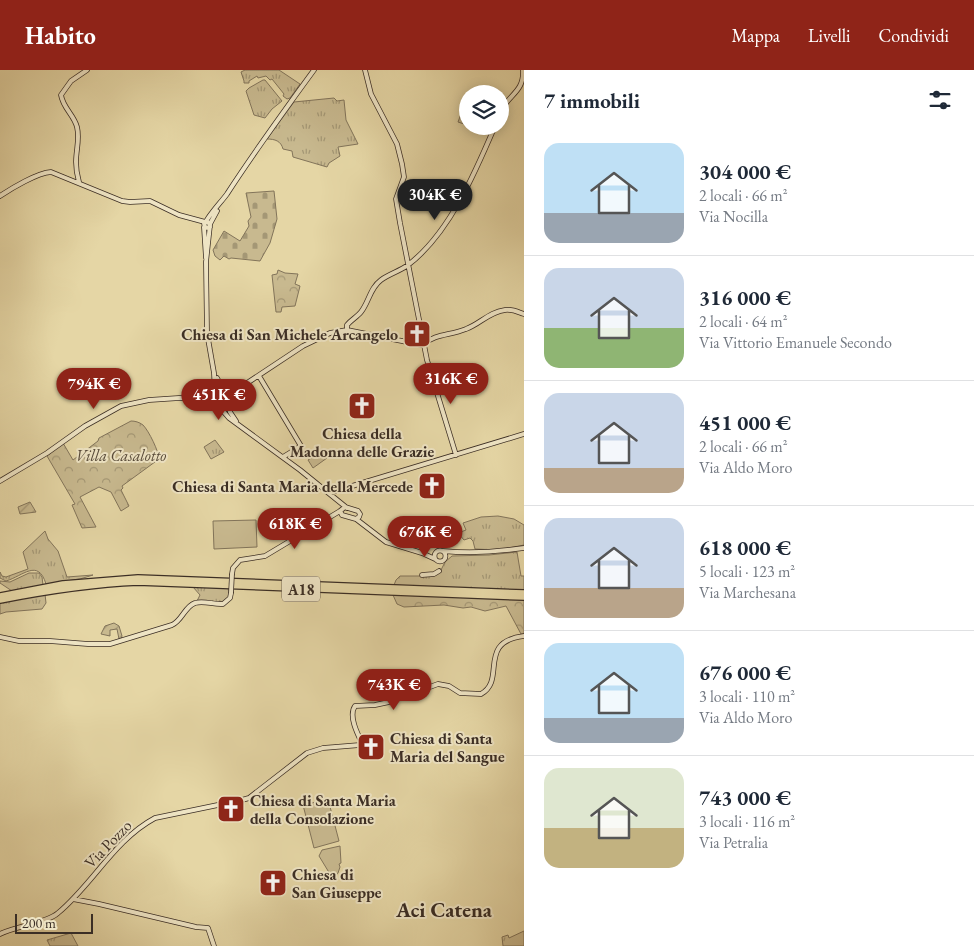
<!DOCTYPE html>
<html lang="it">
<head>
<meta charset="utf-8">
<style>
  :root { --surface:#fff; --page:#f6f6f7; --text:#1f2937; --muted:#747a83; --line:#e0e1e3; --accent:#8f2418 }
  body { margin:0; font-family:"EB Garamond",serif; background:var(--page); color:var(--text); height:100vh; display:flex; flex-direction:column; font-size:19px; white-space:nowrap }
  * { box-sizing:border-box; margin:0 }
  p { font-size:16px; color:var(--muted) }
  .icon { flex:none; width:28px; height:28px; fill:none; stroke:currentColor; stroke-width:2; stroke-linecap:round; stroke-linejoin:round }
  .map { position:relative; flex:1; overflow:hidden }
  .sheet { display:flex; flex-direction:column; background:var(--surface); width:450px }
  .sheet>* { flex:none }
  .fabs { position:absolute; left:459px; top:15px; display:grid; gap:10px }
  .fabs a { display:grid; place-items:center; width:50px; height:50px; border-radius:50%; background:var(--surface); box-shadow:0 2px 12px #0003; font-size:25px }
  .scale { position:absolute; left:15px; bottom:12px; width:78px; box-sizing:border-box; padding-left:5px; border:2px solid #3b2e25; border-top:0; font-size:14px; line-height:18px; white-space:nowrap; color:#3b2e25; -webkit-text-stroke:4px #eee4c4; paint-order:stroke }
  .price { position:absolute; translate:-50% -42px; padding:0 11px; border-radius:18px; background:var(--accent); color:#fff; font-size:16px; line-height:32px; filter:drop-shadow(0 1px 2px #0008) }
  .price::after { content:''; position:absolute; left:50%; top:30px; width:15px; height:11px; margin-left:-8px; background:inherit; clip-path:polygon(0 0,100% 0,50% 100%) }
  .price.on { background:#222; color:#fff }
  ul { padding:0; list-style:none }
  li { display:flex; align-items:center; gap:15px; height:125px; padding:0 20px }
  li+li { border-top:1px solid var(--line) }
  li span { display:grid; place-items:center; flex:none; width:140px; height:100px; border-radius:15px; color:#555 }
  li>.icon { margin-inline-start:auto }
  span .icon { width:60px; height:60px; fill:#fffc; stroke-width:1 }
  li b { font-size:21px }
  h2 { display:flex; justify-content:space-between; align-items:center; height:60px; padding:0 20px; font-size:21px }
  header { display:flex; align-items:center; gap:30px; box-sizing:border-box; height:70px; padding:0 25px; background:var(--accent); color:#fff }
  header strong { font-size:24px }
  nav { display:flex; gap:28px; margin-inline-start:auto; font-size:18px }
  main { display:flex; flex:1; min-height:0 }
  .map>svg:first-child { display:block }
</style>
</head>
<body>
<header>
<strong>Habito</strong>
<nav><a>Mappa</a><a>Livelli</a><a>Condividi</a></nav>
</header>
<main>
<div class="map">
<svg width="524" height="876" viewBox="0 0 524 876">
  <defs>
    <pattern id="grass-tufts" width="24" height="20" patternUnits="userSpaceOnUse" patternTransform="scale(1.25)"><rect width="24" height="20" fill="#c8b98f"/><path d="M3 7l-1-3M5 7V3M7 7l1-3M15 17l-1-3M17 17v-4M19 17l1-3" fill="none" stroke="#a49775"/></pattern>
    <pattern id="forest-crowns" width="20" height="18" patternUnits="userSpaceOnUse" patternTransform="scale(1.25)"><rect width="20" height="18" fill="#c8b98f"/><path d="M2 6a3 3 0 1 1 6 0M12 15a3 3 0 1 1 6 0" fill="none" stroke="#a49775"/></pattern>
    <pattern id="cemetery-stones" width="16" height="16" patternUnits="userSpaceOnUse" patternTransform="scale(1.25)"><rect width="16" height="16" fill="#c8b98f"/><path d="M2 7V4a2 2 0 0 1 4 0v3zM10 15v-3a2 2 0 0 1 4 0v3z" fill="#a49775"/></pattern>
    <pattern id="garden-furrows" width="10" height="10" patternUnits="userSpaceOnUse" patternTransform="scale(1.25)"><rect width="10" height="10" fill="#c8b98f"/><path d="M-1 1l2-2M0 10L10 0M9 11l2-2" fill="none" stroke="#a49775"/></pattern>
  </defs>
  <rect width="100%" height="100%" fill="#e5d6a5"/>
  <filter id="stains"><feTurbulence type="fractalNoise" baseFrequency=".004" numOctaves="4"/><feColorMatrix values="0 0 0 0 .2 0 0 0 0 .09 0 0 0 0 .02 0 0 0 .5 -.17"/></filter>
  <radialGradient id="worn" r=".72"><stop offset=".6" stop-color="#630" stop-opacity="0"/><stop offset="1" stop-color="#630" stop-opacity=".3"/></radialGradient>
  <path fill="url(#grass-tufts)" stroke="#82745a" d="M245 0H279L300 14 290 28 287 29 283 26 284 24 272 9 270 10 266 6 258 8 257 6 249 11V13H244V11L241 2Z
    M263 10H265L282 31 272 39 265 48 254 45 246 21 249 18Z
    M334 28 337 31 344 30 346 50 358 74 338 77 340 86 329 93 327 97 293 87 292 81 283 79C281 71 275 69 267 69L294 32Z
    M467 28V55L458 52Z
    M215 370 224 382 211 389 204 377Z
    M498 446 514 449 524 455V475L498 480 475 479 473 471 470 468 464 470 458 463 466 460 463 453 481 447Z
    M45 461 48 469 58 481 67 507 93 505 80 509 46 514C38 488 23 506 6 511L0 508V502L2 506 6 507 28 499 23 482Z
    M517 482 521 506H524V521L394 515 396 510 400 506H430L440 502 445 492 452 486 489 485Z
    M29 503H39L42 507 43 515 12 521 0 513V511L10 512Z
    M193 517 230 518 229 527 221 533 197 531 200 525Z
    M45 524 46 533 42 539 6 542 0 544V532Z
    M524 861V876H503L502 867 508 865 509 868Z
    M71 863 78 876H50L47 870Z"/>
  <path fill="url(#forest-crowns)" stroke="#82745a" d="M278 200 285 203 298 204 295 214 300 216 295 236 282 237 281 242H276L272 205 277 204Z
    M131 351C135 351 139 352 143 355 149 361 159 382 159 389L122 416 123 418 121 420 129 436 121 441 111 422 99 417 80 427 96 457 82 458 72 435 75 434 47 386 63 373 73 390 98 371 99 368Z
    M393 525 524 529V564H521L506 536 485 541 471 537 463 538 444 535 404 537 397 534Z"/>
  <path fill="url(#cemetery-stones)" stroke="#82745a" d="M274 121 277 149 270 173 260 191 231 188 229 189 224 186 220 190 215 186 213 180 224 161 240 171 249 156 248 151 251 147 246 123Z"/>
  <path fill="url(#garden-furrows)" stroke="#82745a" d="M30 432 36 442 20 444 18 437Z
    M114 553 119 556 122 566 121 569H119L117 559 110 560V566L101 564 105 556Z"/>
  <path fill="#c8b98f" stroke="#82745a" d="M322 381 327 388 313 398 308 390Z
    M256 450 257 477 214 479 213 451Z
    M328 729 339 771 314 778 303 735Z
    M340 776 341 793 339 794 340 797 338 803 333 809 319 786 322 780Z"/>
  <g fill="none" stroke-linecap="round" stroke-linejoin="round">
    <defs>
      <path id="secondary" d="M365 0 371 24 397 74 402 94 404 107 396 129 400 153 427 290 456 385
        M500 43C508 24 524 23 523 0
        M79 112C77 105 76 99 76 92 76 80 80 69 77 57 74 45 63 38 61 25L71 11 87 0
        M0 126C12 118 37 103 51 102L122 131 130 132 150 131 179 145 205 152
        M206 152C208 146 222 131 227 124 254 82 284 41 314 0
        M210 154 217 141
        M204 157 206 188
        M210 157 205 158 204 153 208 152 210 155 206 192 207 263 214 303 215 324
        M347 260V255C351 250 357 247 361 242 369 232 370 218 381 210 389 204 400 201 408 195 449 164 475 103 495 56
        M259 306 301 376 283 387
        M217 308 224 321
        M213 328a8 8 0 1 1 16 0a8 8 0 1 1-16 0Z
        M229 329 235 321 303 276 330 263 347 260 422 275C437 263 449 266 466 259 480 254 489 242 505 240 512 239 518 242 524 244
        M229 332 230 342 236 351
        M216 333 229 348 300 400 347 438
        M0 411 47 383 85 356 121 336 149 330 179 328 206 329 215 333
        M329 423 524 364
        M345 437 358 441 360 444 359 447 356 449 342 445 340 441Z
        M356 449 386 472 422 483 435 489
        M434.5 486a5.5 5.5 0 1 1 11 0a5.5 5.5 0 1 1-11 0Z
        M443 481C471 484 497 482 524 478
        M232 504 233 498 240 490 265 486 340 441
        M422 505 434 504 439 501
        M0 567 19 571H50L88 574H110L172 555C182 551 185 536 195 533 204 530 214 535 223 534L230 528 231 523
        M363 675C358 665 348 646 355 636L375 635 389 632 438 614 449 616 460 623 481 624C507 610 476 572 524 566
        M73 829 99 834 196 857 208 858 214 876
        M0 864C16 856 47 853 58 843 93 814 114 770 155 748L242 730 249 728 307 683 323 678 360 675"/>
      <path id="highway" d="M0 526 63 514 138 508 524 523
        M0 530C46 521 91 514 138 512L524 527"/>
    </defs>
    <use href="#secondary" stroke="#3b2e25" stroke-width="5.5"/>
    <use href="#highway" stroke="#3b2e25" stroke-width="8"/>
    <use href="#secondary" stroke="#eee4c4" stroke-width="4"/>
    <use href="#highway" stroke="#e5d6a5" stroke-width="5.5"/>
    <defs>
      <path id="secondary-bridge" d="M231 523 232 504"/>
    </defs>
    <use href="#secondary-bridge" stroke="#3b2e25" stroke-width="5.5" stroke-linecap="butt"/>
    <use href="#secondary-bridge" stroke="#eee4c4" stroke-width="4"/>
  </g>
  <defs>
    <symbol id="church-square" viewBox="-11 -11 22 22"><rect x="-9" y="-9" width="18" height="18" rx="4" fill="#8f2418" stroke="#eee4c4"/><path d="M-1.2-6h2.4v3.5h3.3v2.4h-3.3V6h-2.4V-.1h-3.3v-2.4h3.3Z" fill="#fff"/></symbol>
  </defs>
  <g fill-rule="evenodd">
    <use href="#church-square" x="401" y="248" width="32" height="32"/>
    <use href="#church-square" x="346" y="320" width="32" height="32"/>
    <use href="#church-square" x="416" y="400" width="32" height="32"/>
    <use href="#church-square" x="355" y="661" width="32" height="32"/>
    <use href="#church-square" x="215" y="723" width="32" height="32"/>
    <use href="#church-square" x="257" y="797" width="32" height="32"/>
  </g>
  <g text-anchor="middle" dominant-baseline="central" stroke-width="4" stroke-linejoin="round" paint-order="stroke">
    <rect fill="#eee4c4" stroke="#716555" stroke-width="1" x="282" y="506.5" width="38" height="25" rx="4"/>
    <g font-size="15" font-weight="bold" fill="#3b2e25">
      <text x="301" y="519">A18</text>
    </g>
    <g font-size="16" font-weight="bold" fill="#3b2e25" stroke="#eee4c4" text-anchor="start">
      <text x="398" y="264" text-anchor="end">Chiesa di San Michele Arcangelo</text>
      <text x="362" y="363" text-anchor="middle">Chiesa della<tspan x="362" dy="18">Madonna delle Grazie</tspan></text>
      <text x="413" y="416" text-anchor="end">Chiesa di Santa Maria della Mercede</text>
      <text x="390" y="668">Chiesa di Santa<tspan x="390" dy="18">Maria del Sangue</tspan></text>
      <text x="250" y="730">Chiesa di Santa Maria<tspan x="250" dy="18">della Consolazione</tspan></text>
      <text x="292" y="804">Chiesa di<tspan x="292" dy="18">San Giuseppe</tspan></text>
    </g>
    <g font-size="16" font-style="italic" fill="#574a3a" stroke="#eee4c4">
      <text x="121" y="385">Villa Casalotto</text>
    </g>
    <g font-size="16" fill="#3b2e25" stroke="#eee4c4">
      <text transform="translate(108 774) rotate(-46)">Via Pozzo</text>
    </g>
    <g font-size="21" font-weight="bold" fill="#3b2e25" stroke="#eee4c4">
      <text x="444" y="839">Aci Catena</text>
    </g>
  </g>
  <rect width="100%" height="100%" filter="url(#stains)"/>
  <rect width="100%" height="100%" fill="url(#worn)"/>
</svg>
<div class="fabs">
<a><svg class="icon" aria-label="layers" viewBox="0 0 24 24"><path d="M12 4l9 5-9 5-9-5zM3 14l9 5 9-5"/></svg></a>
</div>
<div class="scale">200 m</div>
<b class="price on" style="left:435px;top:151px">304K €</b>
<b class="price" style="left:451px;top:335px">316K €</b>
<b class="price" style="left:94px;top:340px">794K €</b>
<b class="price" style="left:219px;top:351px">451K €</b>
<b class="price" style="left:295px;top:480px">618K €</b>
<b class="price" style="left:425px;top:488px">676K €</b>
<b class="price" style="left:394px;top:641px">743K €</b>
</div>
<section class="sheet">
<h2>7 immobili<svg class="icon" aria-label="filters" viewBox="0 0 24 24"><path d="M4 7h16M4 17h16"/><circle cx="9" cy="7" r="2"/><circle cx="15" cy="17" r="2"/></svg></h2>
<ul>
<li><span style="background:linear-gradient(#bfe0f5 70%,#9aa5b1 0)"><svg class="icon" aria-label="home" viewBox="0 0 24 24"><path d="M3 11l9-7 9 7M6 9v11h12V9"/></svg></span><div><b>304 000 €</b><p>2 locali · 66 m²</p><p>Via Nocilla</p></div></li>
<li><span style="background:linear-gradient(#c9d6e8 60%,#8fb573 0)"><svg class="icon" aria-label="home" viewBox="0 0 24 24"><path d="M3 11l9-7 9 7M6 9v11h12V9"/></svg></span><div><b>316 000 €</b><p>2 locali · 64 m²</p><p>Via Vittorio Emanuele Secondo</p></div></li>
<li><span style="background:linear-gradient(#c9d6e8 75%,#b9a48a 0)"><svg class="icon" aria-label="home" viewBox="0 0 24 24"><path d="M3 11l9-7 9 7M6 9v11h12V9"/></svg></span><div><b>451 000 €</b><p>2 locali · 66 m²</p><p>Via Aldo Moro</p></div></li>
<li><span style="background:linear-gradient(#c9d6e8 70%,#b9a48a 0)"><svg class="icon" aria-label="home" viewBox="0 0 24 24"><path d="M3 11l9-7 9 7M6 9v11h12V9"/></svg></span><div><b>618 000 €</b><p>5 locali · 123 m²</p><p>Via Marchesana</p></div></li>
<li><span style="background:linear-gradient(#bfe0f5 75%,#9aa5b1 0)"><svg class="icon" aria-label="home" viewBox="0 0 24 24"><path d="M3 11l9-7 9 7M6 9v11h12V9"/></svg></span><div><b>676 000 €</b><p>3 locali · 110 m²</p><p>Via Aldo Moro</p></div></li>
<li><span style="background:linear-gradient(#dfe7d0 60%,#c2b280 0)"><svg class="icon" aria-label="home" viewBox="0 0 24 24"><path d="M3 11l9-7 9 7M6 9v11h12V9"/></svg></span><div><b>743 000 €</b><p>3 locali · 116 m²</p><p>Via Petralia</p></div></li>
</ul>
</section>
</main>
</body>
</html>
